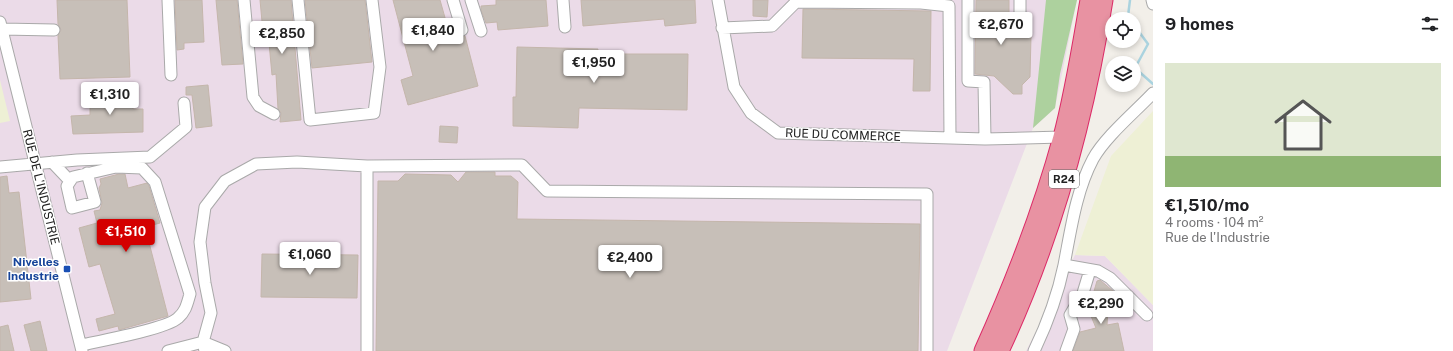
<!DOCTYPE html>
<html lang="en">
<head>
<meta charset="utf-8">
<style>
  :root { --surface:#fff; --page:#f2f2f2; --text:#202124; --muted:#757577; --line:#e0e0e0; --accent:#d40000 }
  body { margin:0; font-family:"Public Sans",sans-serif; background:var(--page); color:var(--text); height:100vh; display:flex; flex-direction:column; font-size:15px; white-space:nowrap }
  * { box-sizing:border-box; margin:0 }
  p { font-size:13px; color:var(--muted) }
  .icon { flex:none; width:22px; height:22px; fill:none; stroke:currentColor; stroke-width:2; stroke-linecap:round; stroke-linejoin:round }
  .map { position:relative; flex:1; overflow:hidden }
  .drawer { display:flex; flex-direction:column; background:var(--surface); width:300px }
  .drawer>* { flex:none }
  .controls { position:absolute; left:1105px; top:12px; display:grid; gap:8px }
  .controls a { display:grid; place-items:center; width:36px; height:36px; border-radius:50%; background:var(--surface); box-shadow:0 2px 6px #0003; font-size:20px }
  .price { position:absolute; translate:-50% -34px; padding:0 9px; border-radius:4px; background:#fff; color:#222; font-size:13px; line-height:26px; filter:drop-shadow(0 1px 2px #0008) }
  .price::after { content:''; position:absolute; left:50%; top:24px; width:12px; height:9px; margin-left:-6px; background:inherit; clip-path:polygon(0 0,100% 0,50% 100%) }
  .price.current { background:var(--accent); color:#fff }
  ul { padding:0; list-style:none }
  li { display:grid; align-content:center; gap:8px; height:212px; padding:0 12px }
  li+li { border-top:1px solid var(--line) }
  li span { display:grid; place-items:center; height:124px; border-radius:0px; color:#555 }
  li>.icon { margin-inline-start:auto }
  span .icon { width:72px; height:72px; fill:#fffc; stroke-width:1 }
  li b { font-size:17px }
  h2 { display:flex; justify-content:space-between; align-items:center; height:48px; padding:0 12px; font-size:17px }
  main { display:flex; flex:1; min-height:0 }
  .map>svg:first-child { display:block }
</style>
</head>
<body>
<main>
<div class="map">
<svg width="1153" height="351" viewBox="0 0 1153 351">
  <rect width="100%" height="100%" fill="#f2efe9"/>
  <path fill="#ebdbe8" d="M0 0H1077L1055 108 1033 128 947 351H0Z
    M1075 255 1105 256 1153 305V351H1026Z"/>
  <path fill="#eef0d5" d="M0 80 10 121 0 123Z
    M1153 111V305L1105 256 1075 255 1111 156Z"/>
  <path fill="#add19e" d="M1046 0H1077L1060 74 1055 108 1033 128Z"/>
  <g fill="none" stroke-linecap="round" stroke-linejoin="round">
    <path stroke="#aad3df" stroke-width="2.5" d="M1130 19 1128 16 1130 0
      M1134 25 1148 44 1135 68 1153 84"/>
  </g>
  <path fill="#c7bfb8" stroke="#c4b6ab" d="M57 0H127L130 77 60 79 58 35 61 30 58 24Z
    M175 0H202L204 42 184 43V49L177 50Z
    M216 0H237L243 64 222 65Z
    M260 0H291L301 120 280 122 281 113 278 109 276 74 272 75 269 43H264Z
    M305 0H365L372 62 312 68Z
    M393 0H440L451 39 465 36 478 86 408 105 401 80 413 76Z
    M496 0H546L548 26 498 30 497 22 486 23 481 10V6L496 5Z
    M581 0H695L696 23 665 26 664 19 583 26Z
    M753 0H768L767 17 753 16Z
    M976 0H1009V36H1031L1030 77 1022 85V94H1013L994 76 975 74Z
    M803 9 931 11 930 91H913L914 59 802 58Z
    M517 47 598 49 597 54H688L687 110 579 108 578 128 513 126V97H516Z
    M208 85 212 126 196 128 192 95H186V87Z
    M97 91H131L133 109H143V132L73 134 71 116 90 115V107H98Z
    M440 126 458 127 457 143 439 142Z
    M466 172H495V176H511L518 182 517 219 920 224 918 351H376L378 181H398L405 174 451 175 458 182Z
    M119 174H125L128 188 147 183 149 186 160 223 145 227 168 316 119 330 118 326 99 331 96 319 115 314 100 264 89 267 79 228 97 223 94 211 100 210 102 203 99 188 101 184 100 179Z
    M7 176 9 193 19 192 31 299 0 302V177Z
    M262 254 358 255 357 298 261 297Z
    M1100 280 1113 291 1108 310 1107 325 1118 323 1124 351H1073L1080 332 1096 328 1091 316 1097 307 1090 305 1097 281Z
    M40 321 47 351H31L24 325Z
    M8 325 14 351H0V327Z"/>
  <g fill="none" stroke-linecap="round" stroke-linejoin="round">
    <defs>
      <path id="minor" d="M168 0 171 75
        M244 0 253 97 259 106 274 114
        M298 0 310 120 374 113 380 67 372 0
        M453 0 462 30
        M471 0 481 31
        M563 0 565 27
        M718 0 734 87 751 113 778 133 985 139 1062 137
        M968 0V81L984 82 985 139
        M1152 0 1153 4
        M1020 20V0
        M0 22 82 351
        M722 28 772 26 796 2 921 3 949 6 950 138
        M2 29 54 30
        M52 162 70 181
        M0 167 77 160 150 157 186 127 184 103
        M1064 265 1098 271 1110 278 1147 315
        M81 345C100 341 166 329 178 318 186 311 187 304 190 294L155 182 142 168 116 167 73 177 67 186 72 208 95 202 87 173
        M168 351 203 342 225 351
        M205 351 203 342 211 313 205 283 200 242 205 207 225 181 256 164 297 162 367 166 522 165 547 191 927 194V351
        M367 351V166
        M1034 351C1047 324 1058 294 1064 265 1071 229 1076 191 1093 159 1105 137 1135 112 1153 93
        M1066 351 1074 329 1070 315 1083 293 1090 270"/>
      <path id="highway" d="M983 351C1014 282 1042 210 1062 137 1074 92 1081 46 1089 0
        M1000 351C1052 240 1085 121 1104 0"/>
    </defs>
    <use href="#minor" stroke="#a9a9a9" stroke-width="13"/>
    <use href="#highway" stroke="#dc2a67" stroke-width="19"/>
    <use href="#minor" stroke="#fff" stroke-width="11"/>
    <use href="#highway" stroke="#e892a2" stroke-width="17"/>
  </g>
  <rect fill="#1a4fb4" stroke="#fff" stroke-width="1.5" x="63" y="265" width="8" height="8" rx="2"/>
  <g text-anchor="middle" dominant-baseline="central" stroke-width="3" stroke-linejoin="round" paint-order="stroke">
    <rect fill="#fff" stroke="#646464" stroke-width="1" x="1049" y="170" width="30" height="18" rx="3"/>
    <g font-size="11" font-weight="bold" fill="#222">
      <text x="1064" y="179">R24</text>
    </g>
    <g font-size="12" fill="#222" stroke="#fff">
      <text transform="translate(843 135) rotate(2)">RUE DU COMMERCE</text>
      <text transform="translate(41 187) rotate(76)">RUE DE L'INDUSTRIE</text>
    </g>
    <g font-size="12" font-weight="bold" fill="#164399" stroke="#fff" text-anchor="end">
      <text x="59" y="262">Nivelles<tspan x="59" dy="14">Industrie</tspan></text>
    </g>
  </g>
</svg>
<div class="controls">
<a><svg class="icon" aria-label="locate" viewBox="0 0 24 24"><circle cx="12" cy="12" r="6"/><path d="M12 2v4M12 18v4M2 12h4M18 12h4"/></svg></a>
<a><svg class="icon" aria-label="layers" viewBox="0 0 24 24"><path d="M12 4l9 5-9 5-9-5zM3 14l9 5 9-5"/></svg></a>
</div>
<b class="price" style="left:1001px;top:46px">€2,670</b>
<b class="price" style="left:433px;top:52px">€1,840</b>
<b class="price" style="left:282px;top:55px">€2,850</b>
<b class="price" style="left:594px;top:84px">€1,950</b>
<b class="price" style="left:110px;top:116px">€1,310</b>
<b class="price current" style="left:126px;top:253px">€1,510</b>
<b class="price" style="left:310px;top:276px">€1,060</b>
<b class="price" style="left:630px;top:279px">€2,400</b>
<b class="price" style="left:1101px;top:325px">€2,290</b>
</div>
<section class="drawer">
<h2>9 homes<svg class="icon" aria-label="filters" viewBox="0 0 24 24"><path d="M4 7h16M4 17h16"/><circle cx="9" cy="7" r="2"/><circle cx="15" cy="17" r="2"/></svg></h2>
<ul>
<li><span style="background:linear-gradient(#dfe7d0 75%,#8fb573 0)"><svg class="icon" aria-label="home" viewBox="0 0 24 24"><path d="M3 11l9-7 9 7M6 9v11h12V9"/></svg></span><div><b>€1,510/mo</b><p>4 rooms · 104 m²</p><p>Rue de l'Industrie</p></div></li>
</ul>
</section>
</main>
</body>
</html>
